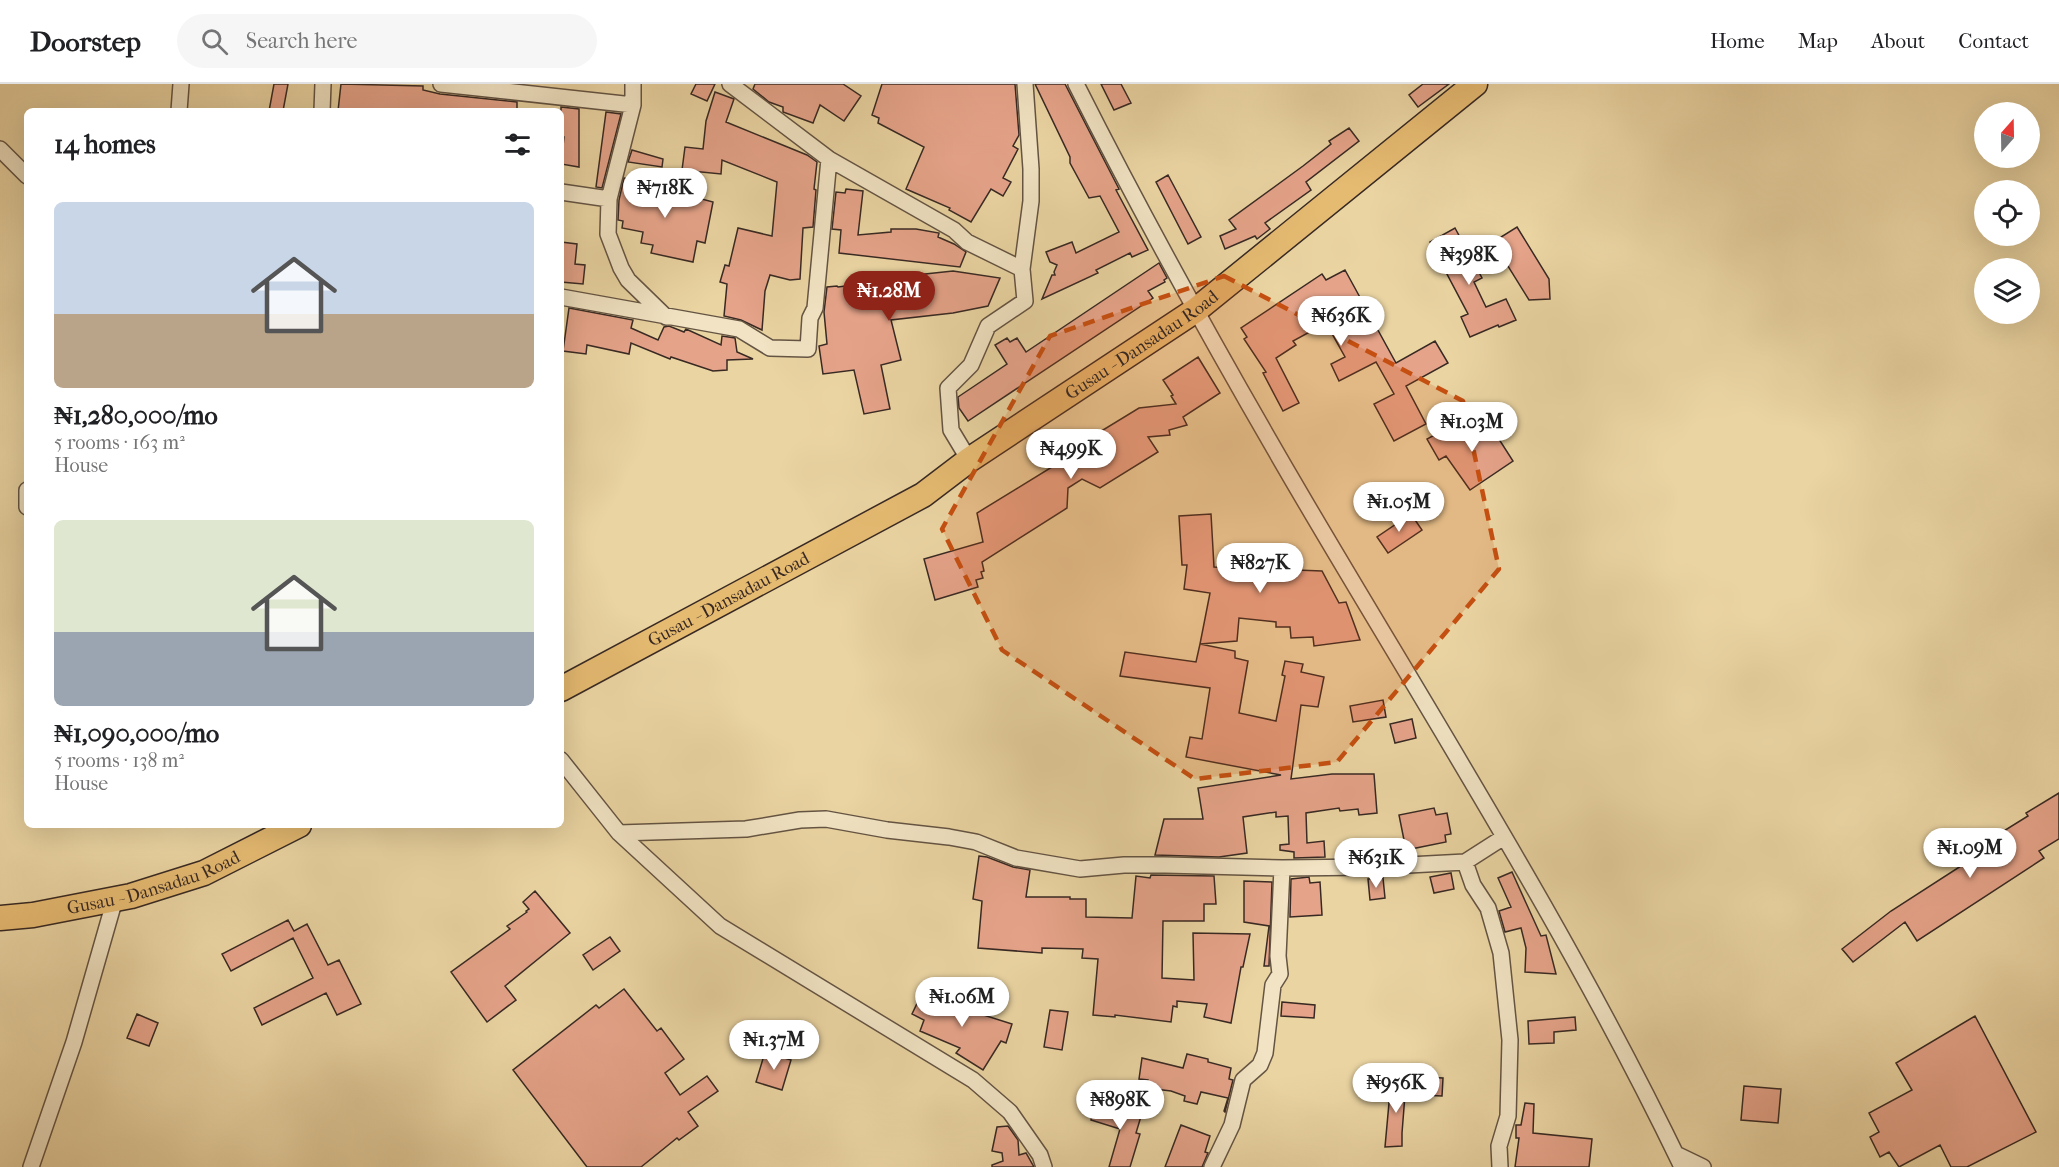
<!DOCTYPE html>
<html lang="en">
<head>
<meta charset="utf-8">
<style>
  :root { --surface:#fff; --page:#f6f6f6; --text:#202124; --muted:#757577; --line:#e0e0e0; --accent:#8f2418 }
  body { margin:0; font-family:"IM FELL French Canon",serif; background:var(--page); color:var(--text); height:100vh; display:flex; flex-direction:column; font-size:22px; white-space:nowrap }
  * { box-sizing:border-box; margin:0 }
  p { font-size:20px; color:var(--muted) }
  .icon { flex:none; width:33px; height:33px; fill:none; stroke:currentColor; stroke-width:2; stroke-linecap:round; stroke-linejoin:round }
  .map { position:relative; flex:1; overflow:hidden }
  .sheet { position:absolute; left:24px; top:24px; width:540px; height:720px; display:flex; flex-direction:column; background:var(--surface); border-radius:9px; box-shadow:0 6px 24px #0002 }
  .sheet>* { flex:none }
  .needle { width:39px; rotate:20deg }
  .buttons { position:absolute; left:1974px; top:18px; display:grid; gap:12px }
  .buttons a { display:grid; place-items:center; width:66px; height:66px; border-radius:50%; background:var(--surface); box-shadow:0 6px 24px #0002; font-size:30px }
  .price { position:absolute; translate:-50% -51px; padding:0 14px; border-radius:21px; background:#fff; color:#222; font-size:20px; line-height:39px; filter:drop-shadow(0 2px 3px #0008) }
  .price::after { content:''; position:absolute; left:50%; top:36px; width:18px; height:14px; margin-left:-9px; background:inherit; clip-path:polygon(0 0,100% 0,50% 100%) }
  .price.active { background:var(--accent); color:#fff }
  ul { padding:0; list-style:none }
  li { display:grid; align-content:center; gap:12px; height:318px; padding:0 30px }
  li span { display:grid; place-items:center; height:186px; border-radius:9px; color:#555 }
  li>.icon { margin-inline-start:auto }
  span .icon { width:108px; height:108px; fill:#fffc; stroke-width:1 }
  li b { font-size:26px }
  h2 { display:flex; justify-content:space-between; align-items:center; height:72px; padding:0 30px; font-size:26px }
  header { display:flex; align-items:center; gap:36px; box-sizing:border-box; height:84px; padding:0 30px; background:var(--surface); border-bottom:2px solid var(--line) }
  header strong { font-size:28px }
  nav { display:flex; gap:33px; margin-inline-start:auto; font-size:21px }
  .search { width:420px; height:54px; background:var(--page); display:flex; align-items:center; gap:15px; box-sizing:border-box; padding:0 21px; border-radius:33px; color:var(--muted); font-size:22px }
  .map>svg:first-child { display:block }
</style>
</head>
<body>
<header>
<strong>Doorstep</strong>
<div class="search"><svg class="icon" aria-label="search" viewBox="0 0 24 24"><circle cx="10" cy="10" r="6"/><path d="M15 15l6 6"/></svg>Search here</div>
<nav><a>Home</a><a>Map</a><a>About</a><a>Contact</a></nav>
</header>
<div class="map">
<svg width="2059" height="1083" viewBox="0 0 2059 1083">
  <rect width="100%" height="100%" fill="#ead4a2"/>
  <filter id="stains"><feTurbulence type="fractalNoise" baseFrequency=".00333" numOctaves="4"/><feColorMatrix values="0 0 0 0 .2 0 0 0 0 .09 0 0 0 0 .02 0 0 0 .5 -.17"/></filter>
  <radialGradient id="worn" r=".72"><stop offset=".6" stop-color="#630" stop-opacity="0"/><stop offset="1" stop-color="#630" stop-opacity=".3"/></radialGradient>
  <path fill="#e5a389" stroke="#382923" stroke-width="1.5" d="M274 0H288L283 27H269Z
    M341 0 423 2V6L440 10 517 18V27H338Z
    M696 0H715L707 17 691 10Z
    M755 0H843L861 12 844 37 820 21 813 39 783 28V23L769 18 753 5Z
    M882 0H1015L1019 51 1013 62 1018 65 1003 94 1011 98 1003 112 991 105 971 138 949 126 950 124 906 105 924 63 878 39 879 34 872 31Z
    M1035 0H1065L1119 105 1116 106 1148 166 1132 173 1130 169 1096 186 1098 189 1042 215 1052 191H1055L1054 188 1057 181 1050 178 1046 168 1072 158 1076 169 1119 148 1100 112 1089 114 1070 79V73Z
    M1101 0H1121L1131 19 1114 26Z
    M1423 0H1449L1418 23 1409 11Z
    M715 8 734 15 726 38 807 71 817 78 814 105 816 106 813 143 803 144 800 195 790 196 770 191 765 207 762 246 741 236 724 232 727 200 720 198 725 181 729 182 738 144 772 152 777 98 722 76 721 90 682 86 685 63 703 65 706 37Z
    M561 23 579 25V83L561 80 564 53H561Z
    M606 28 621 30 602 104 596 103Z
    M1349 44 1359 57 1306 98 1311 106 1265 139 1270 145 1257 155 1255 152 1225 165 1220 152 1236 145 1229 136 1303 82 1331 60 1329 57Z
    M632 66 663 75 662 83 628 78Z
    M1168 91 1201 153 1188 160 1156 98Z
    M624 94 713 118 705 159 697 157 693 178 651 169 653 161 641 159 643 148 622 144 623 137 618 136 619 116Z
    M846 105 863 107 858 151 891 148V145H916L939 149 938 153 954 160 966 168 960 183 839 169 841 146 832 145 836 108 845 109Z
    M1517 143 1549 195 1550 215 1529 216 1493 158Z
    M1455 144 1482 194 1474 198 1486 223 1506 215 1516 236 1499 243 1498 241 1470 253 1461 233 1468 230 1430 158Z
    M561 158 577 160 575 180 585 181 583 200 561 198Z
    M1159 179 1167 194 1164 196 1165 198 1148 207 1153 214 968 337 959 324 958 313 1007 280 995 261 1007 254 1010 258 1017 254 1026 268Z
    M1345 186 1396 279 1435 257 1448 279 1406 302 1426 340 1394 357 1374 320 1394 310 1376 278 1339 297 1331 280 1345 273 1326 239 1293 257 1296 261 1276 274 1299 319 1283 327 1263 289 1266 288 1244 255 1247 253 1241 244 1322 190 1326 196Z
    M953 187 1000 194 988 222 953 229 891 236 901 276 881 281 890 325 864 330 854 286 823 290 819 262 827 260 824 228 827 203 837 202 838 203 869 199V196Z
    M569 224 633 236 631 244 658 256 664 243 669 242 684 248 686 245 721 261 722 252 735 254 737 268 753 275 727 276V286L713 287 671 273 670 275 631 259 629 270 587 261 586 270 563 267Z
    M1198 273 1220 309 1183 333 1187 341 1169 346 1170 351 1148 353 1158 368 1100 404 1082 395 1068 404 1067 424 982 478 984 487 981 488 983 494 976 496 978 503 935 516 924 475 983 458 977 429 1065 375 1062 371 1139 324 1176 320 1171 312 1173 311 1163 296Z
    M1488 338 1513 377 1470 406 1446 372 1439 376 1427 355 1453 341 1461 356Z
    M1211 430 1214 483 1322 487 1339 519 1346 518 1360 556 1314 562 1313 553 1291 554 1290 543H1276V538L1239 534 1237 557 1200 560 1210 509 1184 505 1187 481H1182L1179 432Z
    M1411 430 1422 446 1388 469 1377 453Z
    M1200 560 1235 567V574L1248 577 1239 629 1276 637 1285 592 1282 591 1285 577 1303 580 1301 588 1324 593 1318 623 1301 621 1291 695 1332 690H1374L1377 729 1359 731 1358 725 1340 727 1339 724 1306 729 1307 759 1324 757 1325 773 1294 774V768L1280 766V761L1289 760 1288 732 1276 733V728L1243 733 1247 769 1219 773 1155 771 1164 735H1203L1198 704 1281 691 1186 673 1190 653 1202 655 1210 604 1120 592 1125 568 1196 578Z
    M1383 616 1386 633 1353 638 1350 622Z
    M1412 635 1416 654 1395 659 1390 640Z
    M2059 709V755L2039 767 2044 774 1917 857 1905 838 1853 878 1842 865 1891 827 1961 782 1957 776 2028 732 2026 729Z
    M1434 724 1436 731 1447 729 1451 750 1445 751 1446 758 1406 766 1399 731Z
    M979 772 987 773 1013 783 1030 786 1026 813H1070V815H1086V833L1132 834 1136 792 1150 794 1151 791 1214 792 1216 820H1204V837H1163L1162 894 1194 896 1193 849 1250 850 1243 883H1241L1231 939 1204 933 1207 920 1177 917V923L1173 922 1171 938 1115 931V933L1093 931 1098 875 1082 874 1083 865 1042 864V869L978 864 982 817 973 815Z
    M1512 788 1541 852 1546 851 1556 890 1525 888 1526 864 1521 844 1505 848 1499 827 1511 823 1498 794Z
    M1451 789 1454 805 1434 809 1430 793Z
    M1309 793 1310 799 1320 798 1322 831 1290 833 1291 795Z
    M1383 794 1385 814 1370 816 1368 795Z
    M1244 797 1272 798 1269 882H1264L1269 842 1244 838Z
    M535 807 570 849 505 902 516 916 487 938 451 888 510 845 507 842 527 828 526 827 529 825 523 818Z
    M288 836 294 847 307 840 328 881 339 876 361 920 337 931 326 909 262 941 254 924 313 894 293 854 231 887 222 870Z
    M610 853 620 867 593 886 583 871Z
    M624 905 657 947 661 944 684 975 665 989 680 1011 707 992 718 1007 688 1028 698 1042 679 1056 677 1054 641 1083H587L513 986 596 921 599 924Z
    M924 905 957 920 955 922 1012 940 1006 959 1001 957 983 986 956 969 960 964 920 947 924 936 912 930Z
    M1282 918 1315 921 1314 934 1281 932Z
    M1050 926 1068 928 1062 966 1044 963Z
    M137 930 158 939 149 962 127 954Z
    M1975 932 2036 1048 1967 1083H1951L1940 1061 1899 1083 1889 1068 1880 1073 1870 1053 1879 1048 1869 1029 1912 1006 1896 979Z
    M1575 933 1576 946 1554 948V959L1529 960 1528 937Z
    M765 968 791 976 782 1006 756 998Z
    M1187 970 1208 975V978L1231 984 1229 995 1233 996 1225 1028 1224 1027 1228 1014 1201 1008 1197 1020 1184 1017 1185 1012 1171 1007 1147 1004 1148 996 1139 995 1142 974 1183 984Z
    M1421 993 1443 994 1442 1012 1420 1011Z
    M1391 997 1406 998 1402 1049V1062L1385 1063Z
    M1744 1002 1781 1005 1778 1039 1741 1036Z
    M1095 1017 1142 1029 1136 1049 1140 1050 1130 1083H1109L1120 1045 1091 1036Z
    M1525 1019 1534 1020 1533 1049 1592 1055 1589 1083H1515L1519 1054H1516V1041H1521Z
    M1181 1041 1210 1052 1205 1068 1208 1069 1202 1083H1165Z
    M1008 1042 1018 1056 1019 1071 1026 1069 1034 1083H992V1081L1003 1077 1002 1069 992 1067 997 1043Z"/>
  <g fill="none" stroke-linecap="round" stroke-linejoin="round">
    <defs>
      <path id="minor" d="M441 0 633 21
        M633 0V21L609 115 608 150 621 184 628 196 666 233
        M730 0 829 75 954 146 967 158 1022 185
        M1076 0C1148 143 1226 283 1307 421 1436 640 1572 854 1682 1083
        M179 27 181 0
        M322 27 323 0
        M0 65 27 92
        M561 108 609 115
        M561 213 739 245 770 264 808 265 810 234 815 224 829 75
        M969 376 951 346 948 304 971 281 988 242 1025 217 1022 185 1031 117V85L1025 0
        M27 406V423
        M561 676 619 749 720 842 973 996 1010 1028 1040 1071 1044 1083
        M619 749 746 745 800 736 826 735 887 746 949 753 976 758 1016 774 1080 785 1124 781H1165L1282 784 1371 783 1465 778 1504 753
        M1465 778 1473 801 1488 824 1501 869 1510 956 1508 1032 1499 1062 1500 1083
        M1676 1070 1703 1083
        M31 1083 74 958 115 815
        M1212 1083 1232 1041 1243 996 1260 981 1265 969 1273 901 1280 890 1278 872 1282 784"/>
      <g id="primary">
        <path id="s1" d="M561 605 923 411 969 376 1196 226 1475 0"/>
        <path id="s2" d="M0 834 33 831 131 812 204 789 299 741"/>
      </g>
    </defs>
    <use href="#minor" stroke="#645443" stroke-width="18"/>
    <use href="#primary" stroke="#382923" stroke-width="27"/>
    <use href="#minor" stroke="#f1e3c3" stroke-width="15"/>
    <use href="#primary" stroke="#e5ba71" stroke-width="24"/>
  </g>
  <path fill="#c54f11" fill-opacity="0.2" stroke="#c54f11" stroke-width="4.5" stroke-dasharray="12 8" stroke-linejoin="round" d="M1224 192 1463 317 1499 485 1337 678 1195 695 1002 566 942 445 1050 252Z"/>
  <g text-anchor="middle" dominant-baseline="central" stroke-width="6" stroke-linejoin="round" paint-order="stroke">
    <g font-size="18" fill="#382923" stroke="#f1e3c3">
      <text stroke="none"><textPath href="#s1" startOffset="676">Gusau - Dansadau Road</textPath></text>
      <text stroke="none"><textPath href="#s1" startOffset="190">Gusau - Dansadau Road</textPath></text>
      <text stroke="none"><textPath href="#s2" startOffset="158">Gusau - Dansadau Road</textPath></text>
    </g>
  </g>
  <rect width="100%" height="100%" filter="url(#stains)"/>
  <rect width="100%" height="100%" fill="url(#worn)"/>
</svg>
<div class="buttons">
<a><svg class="needle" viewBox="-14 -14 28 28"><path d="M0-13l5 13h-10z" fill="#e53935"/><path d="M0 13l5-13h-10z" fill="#757577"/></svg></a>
<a><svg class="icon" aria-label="locate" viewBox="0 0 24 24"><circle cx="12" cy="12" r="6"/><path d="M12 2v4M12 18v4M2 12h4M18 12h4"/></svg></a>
<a><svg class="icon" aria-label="layers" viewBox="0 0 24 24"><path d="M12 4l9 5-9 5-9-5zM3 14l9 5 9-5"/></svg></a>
</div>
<b class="price" style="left:665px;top:135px">₦718K</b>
<b class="price" style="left:1469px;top:202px">₦398K</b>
<b class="price active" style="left:889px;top:238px">₦1.28M</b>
<b class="price" style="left:1341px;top:263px">₦636K</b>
<b class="price" style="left:1472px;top:369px">₦1.03M</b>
<b class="price" style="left:1071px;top:396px">₦499K</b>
<b class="price" style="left:1399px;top:449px">₦1.05M</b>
<b class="price" style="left:1260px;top:510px">₦827K</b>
<b class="price" style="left:1970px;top:795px">₦1.09M</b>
<b class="price" style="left:1376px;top:805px">₦631K</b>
<b class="price" style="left:962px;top:944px">₦1.06M</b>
<b class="price" style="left:774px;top:987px">₦1.37M</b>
<b class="price" style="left:1396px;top:1030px">₦956K</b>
<b class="price" style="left:1120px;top:1047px">₦898K</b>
<section class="sheet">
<h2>14 homes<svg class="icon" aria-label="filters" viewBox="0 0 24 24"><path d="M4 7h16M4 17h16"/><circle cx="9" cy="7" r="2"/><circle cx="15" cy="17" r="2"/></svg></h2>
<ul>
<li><span style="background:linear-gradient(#c9d6e8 60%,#b9a48a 0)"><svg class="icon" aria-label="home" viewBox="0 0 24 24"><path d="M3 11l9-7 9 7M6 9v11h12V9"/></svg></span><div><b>₦1,280,000/mo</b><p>5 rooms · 163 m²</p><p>House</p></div></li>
<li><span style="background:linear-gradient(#dfe7d0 60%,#9aa5b1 0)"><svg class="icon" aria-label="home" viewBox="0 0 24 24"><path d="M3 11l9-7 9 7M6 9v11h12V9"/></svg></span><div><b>₦1,090,000/mo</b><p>5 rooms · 138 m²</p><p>House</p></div></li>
</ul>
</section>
</div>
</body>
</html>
